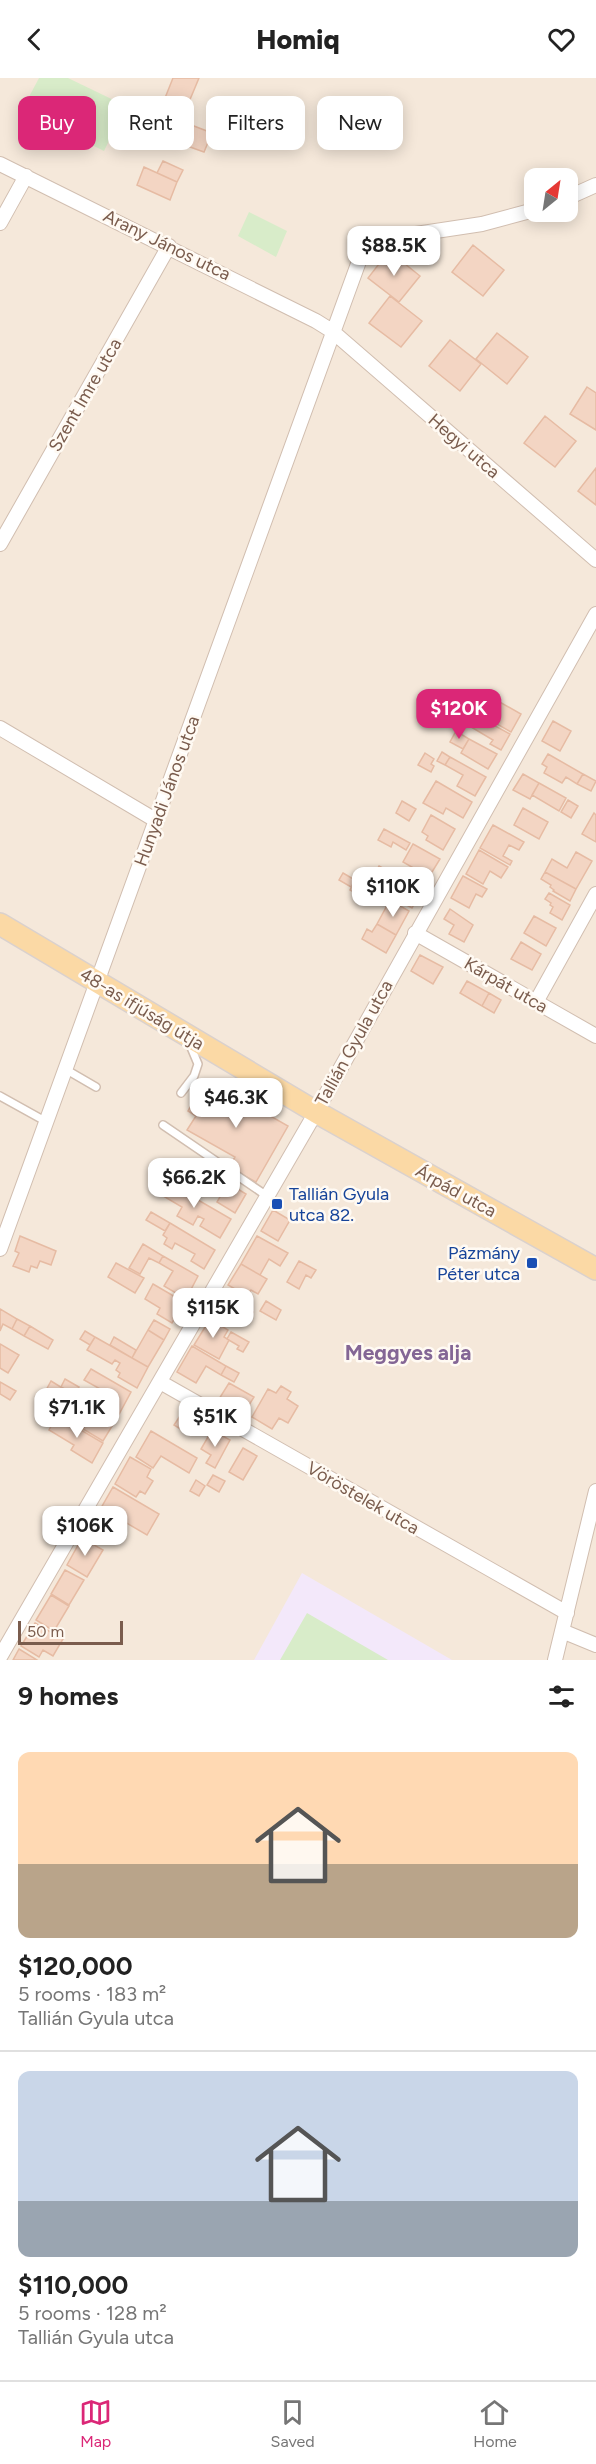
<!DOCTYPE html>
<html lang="en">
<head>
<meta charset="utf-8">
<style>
  :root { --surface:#fff; --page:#f6f6f6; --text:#222; --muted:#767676; --line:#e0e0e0; --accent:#db2777 }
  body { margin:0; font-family:Figtree,sans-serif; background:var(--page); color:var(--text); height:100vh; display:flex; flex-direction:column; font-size:22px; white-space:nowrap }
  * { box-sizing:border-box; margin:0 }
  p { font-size:20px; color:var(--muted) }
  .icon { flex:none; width:33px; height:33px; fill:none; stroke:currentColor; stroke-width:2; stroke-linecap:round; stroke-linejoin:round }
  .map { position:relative; height:1582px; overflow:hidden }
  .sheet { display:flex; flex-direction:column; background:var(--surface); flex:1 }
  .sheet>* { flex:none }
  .banner { position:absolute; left:18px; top:18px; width:561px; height:54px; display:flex; gap:12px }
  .needle { width:39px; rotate:30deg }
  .controls { position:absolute; left:524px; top:90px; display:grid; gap:12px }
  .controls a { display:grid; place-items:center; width:54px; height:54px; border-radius:12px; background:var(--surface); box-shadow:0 3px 15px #0003; font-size:30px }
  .scale { position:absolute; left:18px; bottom:15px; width:105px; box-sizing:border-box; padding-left:6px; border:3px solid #7a5c4d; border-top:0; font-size:16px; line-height:21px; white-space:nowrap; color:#7a5c4d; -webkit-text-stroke:4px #fffaf3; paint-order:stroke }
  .price { position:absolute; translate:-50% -51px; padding:0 14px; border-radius:12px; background:#fff; color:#222; font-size:20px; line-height:39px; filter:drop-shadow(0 2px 3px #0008) }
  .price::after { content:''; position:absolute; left:50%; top:36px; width:18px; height:14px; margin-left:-9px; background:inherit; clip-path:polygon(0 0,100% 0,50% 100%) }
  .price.active { background:var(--accent); color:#fff }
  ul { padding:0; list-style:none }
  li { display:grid; align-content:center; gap:12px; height:318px; padding:0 18px }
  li+li { border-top:2px solid var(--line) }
  li span { display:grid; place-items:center; height:186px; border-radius:12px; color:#555 }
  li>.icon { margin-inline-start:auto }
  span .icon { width:108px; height:108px; fill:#fffc; stroke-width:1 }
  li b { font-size:26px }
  h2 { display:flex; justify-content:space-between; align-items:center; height:72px; padding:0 18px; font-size:26px }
  .tag { padding:0 21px; border-radius:12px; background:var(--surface); box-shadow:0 3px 15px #0003; font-size:21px; line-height:54px }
  .tag.active { background:var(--accent); color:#fff }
  header { display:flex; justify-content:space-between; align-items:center; height:78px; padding:0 18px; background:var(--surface); font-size:27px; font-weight:800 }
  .menu { display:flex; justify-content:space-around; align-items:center; height:84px; border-top:2px solid var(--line); background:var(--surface); font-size:16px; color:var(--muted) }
  .menu a { display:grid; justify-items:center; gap:3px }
  .menu .active { color:var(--accent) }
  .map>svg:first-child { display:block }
</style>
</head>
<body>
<header><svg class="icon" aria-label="back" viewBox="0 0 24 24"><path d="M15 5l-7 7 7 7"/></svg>Homiq<svg class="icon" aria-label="heart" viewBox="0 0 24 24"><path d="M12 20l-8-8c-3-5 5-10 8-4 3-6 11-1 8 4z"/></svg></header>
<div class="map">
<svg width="596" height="1582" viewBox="0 0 596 1582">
  <rect width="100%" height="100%" fill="#fdf6ec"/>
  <path fill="#f5e8da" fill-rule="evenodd" d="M0 0H596V1582H0ZM534 100H567V134H534Z"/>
  <path fill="#f3e8fa" d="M302 1495 452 1582H254Z"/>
  <path fill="#d8ecc9" d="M39 0H68L126 28 104 73 22 32Z
    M249 134 287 153 276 179 238 158Z
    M307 1535 388 1582H280Z"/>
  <path fill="#f3d5c3" stroke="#e6bba3" stroke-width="1.5" d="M173 0H199L181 43 212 55 204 74 151 55Z
    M163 83 183 92 177 104 157 95Z
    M144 89 177 104 170 122 137 107Z
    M473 167 504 192 483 218 452 194Z
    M389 173 420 198 399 224 368 200Z
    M390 218 422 243 401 269 369 245Z
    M497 255 528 279 507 306 476 281Z
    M450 262 481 286 460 313 429 288Z
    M587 309 596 315V352L570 336Z
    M545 338 576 363 555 389 524 365Z
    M596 390V427L578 413Z
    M482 614 521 636 511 654 495 645 499 637 476 624Z
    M477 638 510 656 501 672 490 666 493 662 471 649Z
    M553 643 571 653 560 673 542 663Z
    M456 653 469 661 463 671 450 664Z
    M469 661 497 676 488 691 461 675Z
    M442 674 450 679 445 687 437 683Z
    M425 675 434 681 431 686 434 688 431 694 418 687Z
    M548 676 583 696 577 706 566 699 562 705 544 695 547 689 542 686Z
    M450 679 486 699 475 718 457 708 463 697 445 687Z
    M523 696 539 705 530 721 513 712Z
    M583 696 596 703 591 713 577 706Z
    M436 703 472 724 463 740 446 730 443 736 423 725Z
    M539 705 566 720 559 733 532 717Z
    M568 722 578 728 571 740 561 734Z
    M402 723 416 731 409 743 396 735Z
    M523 730 548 744 539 761 514 747Z
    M594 735 596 737V764L582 756Z
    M431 737 455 751 443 772 426 762 428 758 422 754Z
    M493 747 524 764 519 772 509 767 503 778 512 783 510 787 480 770Z
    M384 751 410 765 406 772 393 764 391 769 378 762Z
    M413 766 440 781 429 799 403 784Z
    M479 772 508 789 501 800 490 793 483 806 466 796Z
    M576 774 592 783 576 811 545 794 552 781 567 790Z
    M379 788 422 812 412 830 390 818 395 809 374 797Z
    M545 794 576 811 570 823 553 813 554 812 550 809 551 807 541 801Z
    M343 795 355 802 351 809 339 802Z
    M463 798 487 811 482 819 476 816 469 830 451 820Z
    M355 802 381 816 375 826 350 812Z
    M549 815 570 827 562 842 550 835 553 829 550 827 551 825 545 821Z
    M390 822 409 833 396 857 377 846Z
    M450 831 473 847 464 864 449 856 454 847 444 841Z
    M534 838 556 850 546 868 524 855Z
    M377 846 396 857 386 875 362 861 367 851 372 854Z
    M521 864 541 876 532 892 511 881Z
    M420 877 443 889 433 906 411 893Z
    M467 903 489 915 482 928 460 915Z
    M489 915 501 922 494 935 482 928Z
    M206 1001 288 1048 256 1104 229 1089 235 1079 187 1052 196 1038 188 1033Z
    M160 1100 231 1141 220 1160 200 1148 204 1141 198 1138 193 1147 177 1138 182 1129 153 1112Z
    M228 1105 246 1116 235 1135 217 1124Z
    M273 1132 290 1142 278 1163 261 1153Z
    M151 1134 170 1145 165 1153 146 1142Z
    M170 1145 215 1172 204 1191 191 1183 195 1176 175 1165 172 1171 164 1166 167 1160 163 1157Z
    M20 1158 56 1173 51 1187 40 1183 37 1190 31 1188 29 1194 13 1188 19 1175 15 1173Z
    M257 1158 288 1175 280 1188 269 1181 260 1197 241 1186Z
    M143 1166 163 1178 159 1185 149 1180 140 1196 129 1190Z
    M163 1178 198 1198 186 1221 164 1208 173 1193 159 1185Z
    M299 1183 316 1192 311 1200 306 1197 299 1211 287 1204Z
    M116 1185 144 1200 135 1215 108 1199Z
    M241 1186 267 1201 258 1216 251 1212 247 1218 228 1207Z
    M153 1206 184 1224 172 1245 157 1236 160 1230 145 1221Z
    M224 1214 245 1226 244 1229 253 1234 246 1247 236 1241 233 1247 212 1235Z
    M266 1223 281 1232 276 1242 260 1233Z
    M0 1231 17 1241 12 1251 3 1246 0 1253Z
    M17 1241 30 1248 24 1258 12 1251Z
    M210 1241 228 1252 224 1259 229 1262 219 1281 194 1267Z
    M154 1242 170 1251 164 1262 148 1252Z
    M30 1248 53 1262 48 1271 24 1258Z
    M148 1252 164 1262 148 1289 132 1280Z
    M85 1253 95 1259 90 1267 80 1261Z
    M231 1254 249 1264 243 1274 237 1271 239 1268 227 1261Z
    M95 1259 148 1289 137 1310 118 1299 120 1295 116 1292 120 1285 115 1282 112 1286 87 1272Z
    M114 1259 136 1272 132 1280 110 1267Z
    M0 1266 19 1277 8 1295 0 1290Z
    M192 1268 226 1288 221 1297 206 1288 196 1305 177 1294Z
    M226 1288 239 1295 234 1304 221 1297Z
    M91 1291 131 1314 117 1340 102 1332 111 1317 84 1302Z
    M65 1301 79 1309 74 1316 61 1309Z
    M51 1303 64 1311 60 1317 66 1321 60 1330 55 1326 50 1334 38 1327Z
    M0 1304 16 1313 10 1322 0 1316Z
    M229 1305 254 1319 244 1335 219 1321Z
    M281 1308 291 1314 287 1321 298 1328 288 1345 279 1340 272 1351 252 1339 268 1311 276 1315Z
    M96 1328 117 1340 103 1363 83 1351 89 1341 83 1338 88 1331 93 1334Z
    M182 1335 198 1344 190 1357 174 1347Z
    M57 1338 103 1365 92 1385 71 1372 74 1367 49 1352Z
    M212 1352 230 1362 215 1390 206 1385 211 1377 201 1371Z
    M151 1353 197 1380 189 1395 161 1378 153 1390 136 1379Z
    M243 1370 257 1378 243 1402 229 1394Z
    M130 1379 151 1391 147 1399 153 1403 145 1416 140 1413 136 1419 115 1406Z
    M213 1397 225 1403 219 1414 207 1407Z
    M196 1402 205 1408 199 1418 190 1413Z
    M113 1409 159 1436 147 1457 101 1430Z
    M99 1433 117 1444 106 1462 88 1452Z
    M82 1460 103 1472 87 1499 67 1487Z
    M65 1492 84 1502 69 1527 51 1516Z
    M51 1517 69 1528 54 1553 36 1542Z
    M35 1545 63 1561 53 1578 43 1572 39 1579 21 1568Z
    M19 1571 37 1582H13Z"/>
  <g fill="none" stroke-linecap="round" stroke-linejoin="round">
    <defs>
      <path id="service" d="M65 991 96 1009
        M181 1015 194 998 198 986 190 967
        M0 1018 45 1043
        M163 1047 267 1118"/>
      <path id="minor" d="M0 86 316 243 332 253 596 482
        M567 120 596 107
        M0 145 26 98
        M0 466 169 168
        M0 650 157 743
        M415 855 596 958
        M536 924 596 816
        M0 1171 362 175 367 167 376 162 482 146 534 132
        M160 1304 567 1535
        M562 1553 596 1567
        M0 1579 316 1034 596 536
        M555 1582 596 1413"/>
      <path id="primary" d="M0 846 316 1034 596 1191"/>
    </defs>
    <use href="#service" stroke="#d1beb0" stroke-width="10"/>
    <use href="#minor" stroke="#d1beb0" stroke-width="16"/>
    <use href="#primary" stroke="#dad1cd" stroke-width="24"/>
    <use href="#service" stroke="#fff" stroke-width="7"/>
    <use href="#minor" stroke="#fff" stroke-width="14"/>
    <use href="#primary" stroke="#fbd9a5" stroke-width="21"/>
  </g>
  <g fill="#1a4fb4" stroke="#fffaf3" stroke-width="2">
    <rect x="271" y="1120" width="12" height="12" rx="3"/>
    <rect x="526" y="1179" width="12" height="12" rx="3"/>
  </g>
  <g text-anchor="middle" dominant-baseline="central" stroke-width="5" stroke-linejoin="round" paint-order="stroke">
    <g font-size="18" fill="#7a5c4d" stroke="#fffaf3">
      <text transform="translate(167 167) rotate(26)">Arany János utca</text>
      <text transform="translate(85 317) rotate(-60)">Szent Imre utca</text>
      <text transform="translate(464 368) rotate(41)">Hegyi utca</text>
      <text transform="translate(167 713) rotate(-70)">Hunyadi János utca</text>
      <text transform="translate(506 907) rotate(30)">Kárpát utca</text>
      <text transform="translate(142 931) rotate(31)">48-as ifjúság útja</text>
      <text transform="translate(354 965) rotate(-61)">Tallián Gyula utca</text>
      <text transform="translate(456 1113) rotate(29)">Árpád utca</text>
      <text transform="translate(363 1420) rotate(30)">Vöröstelek utca</text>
    </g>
    <g font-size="18" fill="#164399" stroke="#fffaf3" text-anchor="start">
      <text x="289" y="1116">Tallián Gyula<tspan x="289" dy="21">utca 82.</tspan></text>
      <text x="520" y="1175" text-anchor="end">Pázmány<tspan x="520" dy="21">Péter utca</tspan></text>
    </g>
    <g font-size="21" font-weight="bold" fill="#846695" stroke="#fffaf3">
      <text x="408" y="1274">Meggyes alja</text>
    </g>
  </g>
</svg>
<div class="controls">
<a><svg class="needle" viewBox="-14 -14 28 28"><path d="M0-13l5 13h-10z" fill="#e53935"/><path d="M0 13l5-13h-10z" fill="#767676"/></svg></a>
</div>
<div class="scale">50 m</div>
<b class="price" style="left:394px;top:199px">$88.5K</b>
<b class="price active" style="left:459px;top:662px">$120K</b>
<b class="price" style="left:393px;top:840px">$110K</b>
<b class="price" style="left:236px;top:1051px">$46.3K</b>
<b class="price" style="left:194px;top:1131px">$66.2K</b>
<b class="price" style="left:213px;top:1261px">$115K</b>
<b class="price" style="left:77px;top:1361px">$71.1K</b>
<b class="price" style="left:215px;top:1370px">$51K</b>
<b class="price" style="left:85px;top:1479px">$106K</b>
<div class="banner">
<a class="tag active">Buy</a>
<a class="tag">Rent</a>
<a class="tag">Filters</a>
<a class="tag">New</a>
</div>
</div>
<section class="sheet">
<h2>9 homes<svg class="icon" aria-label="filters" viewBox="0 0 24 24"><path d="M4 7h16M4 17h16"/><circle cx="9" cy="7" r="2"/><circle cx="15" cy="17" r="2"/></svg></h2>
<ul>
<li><span style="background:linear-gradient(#ffd9b3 60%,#b9a48a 0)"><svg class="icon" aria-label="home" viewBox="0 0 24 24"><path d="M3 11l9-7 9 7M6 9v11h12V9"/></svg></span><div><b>$120,000</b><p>5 rooms · 183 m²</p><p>Tallián Gyula utca</p></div></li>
<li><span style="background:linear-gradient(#c9d6e8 70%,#9aa5b1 0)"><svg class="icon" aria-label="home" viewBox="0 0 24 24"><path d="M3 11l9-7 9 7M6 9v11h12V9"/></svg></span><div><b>$110,000</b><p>5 rooms · 128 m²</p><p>Tallián Gyula utca</p></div></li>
</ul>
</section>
<nav class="menu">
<a class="active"><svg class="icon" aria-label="map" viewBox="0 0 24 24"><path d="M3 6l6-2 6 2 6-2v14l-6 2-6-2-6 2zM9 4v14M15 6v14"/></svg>Map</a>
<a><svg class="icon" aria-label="saved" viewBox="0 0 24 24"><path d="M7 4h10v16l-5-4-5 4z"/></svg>Saved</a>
<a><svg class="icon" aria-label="home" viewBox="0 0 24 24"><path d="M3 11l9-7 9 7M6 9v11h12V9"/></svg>Home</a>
</nav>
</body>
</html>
